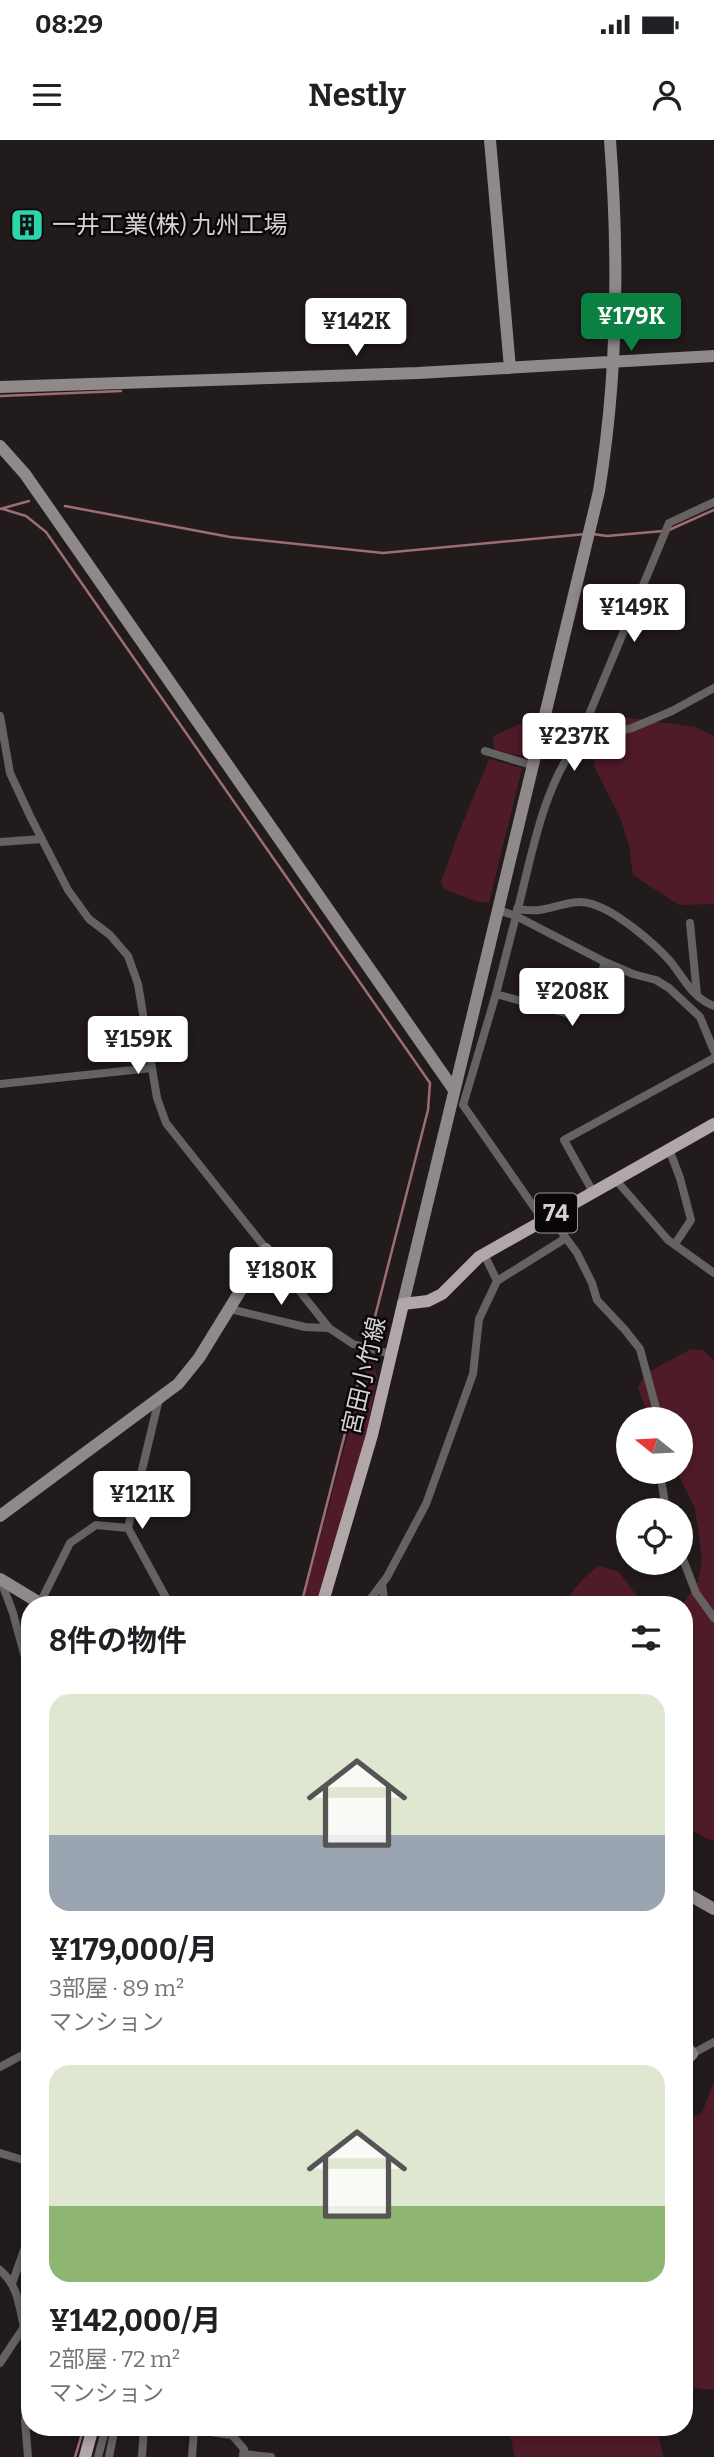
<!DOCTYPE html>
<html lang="ja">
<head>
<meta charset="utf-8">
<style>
  :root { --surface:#fff; --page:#f6f6f6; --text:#202124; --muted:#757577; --accent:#0b8043 }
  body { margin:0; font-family:Bitter,"Noto Sans JP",serif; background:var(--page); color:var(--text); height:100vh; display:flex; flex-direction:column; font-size:26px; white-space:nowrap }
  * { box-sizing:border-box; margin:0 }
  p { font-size:23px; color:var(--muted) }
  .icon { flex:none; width:38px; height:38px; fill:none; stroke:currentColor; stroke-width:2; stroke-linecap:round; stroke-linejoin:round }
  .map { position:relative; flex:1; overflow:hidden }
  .panel { position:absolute; left:21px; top:1456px; width:672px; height:840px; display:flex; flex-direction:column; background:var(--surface); border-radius:28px; box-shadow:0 4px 10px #0003 }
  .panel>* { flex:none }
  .needle { width:46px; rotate:288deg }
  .tools { position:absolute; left:616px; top:1267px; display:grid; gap:14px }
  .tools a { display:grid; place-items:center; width:77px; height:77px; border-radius:50%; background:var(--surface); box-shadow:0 4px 10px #0003; font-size:35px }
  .price { position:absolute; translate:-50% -60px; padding:0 16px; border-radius:7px; background:#fff; color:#222; font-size:23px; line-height:46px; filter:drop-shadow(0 2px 4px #0008) }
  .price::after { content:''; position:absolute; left:50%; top:42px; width:21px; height:16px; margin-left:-10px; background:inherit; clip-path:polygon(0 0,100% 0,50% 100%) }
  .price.selected { background:var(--accent); color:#fff }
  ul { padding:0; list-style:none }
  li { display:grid; align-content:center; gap:14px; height:371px; padding:0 28px }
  li span { display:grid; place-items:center; height:217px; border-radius:21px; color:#555 }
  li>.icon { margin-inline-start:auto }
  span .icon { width:126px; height:126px; fill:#fffc; stroke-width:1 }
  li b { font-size:30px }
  h2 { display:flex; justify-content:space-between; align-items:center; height:84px; padding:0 28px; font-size:30px }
  .status { display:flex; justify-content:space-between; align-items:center; height:49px; padding:0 35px; background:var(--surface); direction:ltr }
  .status svg { height:19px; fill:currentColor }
  header { display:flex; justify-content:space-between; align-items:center; height:91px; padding:0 28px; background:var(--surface); font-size:32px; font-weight:700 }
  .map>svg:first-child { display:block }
</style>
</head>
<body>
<div class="status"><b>08:29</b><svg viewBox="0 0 49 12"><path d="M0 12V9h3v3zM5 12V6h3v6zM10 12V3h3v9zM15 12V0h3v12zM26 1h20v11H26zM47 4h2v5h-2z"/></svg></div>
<header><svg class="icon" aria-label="menu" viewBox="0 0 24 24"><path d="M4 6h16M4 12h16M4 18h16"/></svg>Nestly<svg class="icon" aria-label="person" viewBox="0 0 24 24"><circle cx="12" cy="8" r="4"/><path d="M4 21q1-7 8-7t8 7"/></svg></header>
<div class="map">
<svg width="714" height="2317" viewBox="0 0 714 2317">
  <rect width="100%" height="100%" fill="#221b1c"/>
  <path fill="#4f1b29" d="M535 577 525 617 495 610 493 596Z
    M624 577 695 587 714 596V764L679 765 633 735 629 705 620 677 594 626 595 605 602 586Z
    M489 619 522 628 489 763 475 761 444 749 441 742 457 697Z
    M691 1209 703 1210 714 1220V1701C703 1698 689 1690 684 1679V1465H682L698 1442 702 1419 695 1368 677 1332H681V1279H650L638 1248 645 1234Z
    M368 1220 373 1221 377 1237 367 1293 317 1465H302Z
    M599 1426 619 1432 637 1456 654 1465H561L584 1438Z
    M714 1941V2250L684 2247V1981L702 1973Z
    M500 2287H657L663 2317H515L511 2299Z"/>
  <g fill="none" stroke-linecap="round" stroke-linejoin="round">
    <path stroke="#9c6d77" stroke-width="2.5" d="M0 256 121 251
      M65 366 230 397 383 413 586 394
      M0 369 29 361
      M3 369 26 376 46 392 430 943 428 970 301 1465
      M669 390 714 370
      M593 394 607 396 663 391
      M75 2317 84 2287"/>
    <path stroke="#666262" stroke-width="8" d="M0 576 10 633 31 678 68 750 89 779 110 795 128 816 138 844 157 958 166 983 329 1188 353 1204 391 1214
      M578 601 632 588 672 571 714 548
      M485 611 531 625
      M0 702 42 699
      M517 769C524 770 532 771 539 770 557 768 573 758 592 764 616 771 653 802 670 821 684 838 692 858 714 866
      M498 770 516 776C532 716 541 652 578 601L669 383 714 362
      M690 783 697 855
      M496 854 569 874 593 860 605 822
      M0 944 152 928
      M669 1009 680 1038 691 1080 675 1104
      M615 1039 668 1100 714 1133
      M593 1052 564 1000 714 918
      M555 1074 563 1094 577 1113 592 1143 597 1160 625 1190 640 1209 659 1279
      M543 1080 463 965 496 854 516 776 605 822 633 834 656 840 669 848 700 877 714 911
      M497 1141 566 1098
      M230 1169 305 1187 329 1188
      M660 1332 666 1370
      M128 1388 170 1465
      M681 1414 696 1453 714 1478
      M1 1441 13 1473 30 1536
      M382 1444 385 1465
      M40 1463 70 1403 96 1385 128 1388 159 1259
      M366 1465 387 1437 426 1364 473 1234 479 1179 497 1141 484 1114
      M692 1914 714 1902
      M0 1927 30 1911
      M0 2013 30 2022
      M0 2130C18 2145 19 2166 24 2187
      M12 2144 30 2093
      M0 2223 24 2187 30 2184
      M177 2287 231 2295
      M225 2287 244 2309 243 2317
      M243 2314 271 2317
      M28 2317 25 2281 30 2255
      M98 2317 106 2287
      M109 2317 115 2287
      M142 2317 144 2287
      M192 2317 194 2291"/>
    <path stroke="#90898a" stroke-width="12" d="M490 0 510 228
      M0 247 418 233 714 216
      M0 306 25 334 454 950
      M403 1164 599 351C618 235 619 118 610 0
      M0 1376 178 1244 199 1218 266 1109
      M0 1439 43 1465
      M684 1752 714 1769
      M684 1903 692 1914 684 1922"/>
    <path stroke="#b1a7a9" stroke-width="12" d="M322 1465 372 1295 403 1164 428 1161 442 1154 479 1117 714 984
      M85 2317 93 2287"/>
  </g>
  <defs>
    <symbol id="building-square" viewBox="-11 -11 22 22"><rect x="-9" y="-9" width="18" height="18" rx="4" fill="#2bd5ac" stroke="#090607"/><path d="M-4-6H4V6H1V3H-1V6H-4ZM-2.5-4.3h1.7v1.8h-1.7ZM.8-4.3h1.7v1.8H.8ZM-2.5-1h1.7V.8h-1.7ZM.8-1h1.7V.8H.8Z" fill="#111"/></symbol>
  </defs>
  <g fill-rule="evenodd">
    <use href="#building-square" x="8" y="66" width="38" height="38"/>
  </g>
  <g text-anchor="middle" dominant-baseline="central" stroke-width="5" stroke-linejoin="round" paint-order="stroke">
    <rect fill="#090607" stroke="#999495" stroke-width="2" x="535" y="1053.5" width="42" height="39" rx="5"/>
    <g font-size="23" font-weight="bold" fill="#d7d1d2">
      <text x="556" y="1073">74</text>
    </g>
    <g font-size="24" fill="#d7d1d2" stroke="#090607" text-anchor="start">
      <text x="52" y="85">一井工業(株) 九州工場</text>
    </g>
    <g font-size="24" fill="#d7d1d2" stroke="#090607">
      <text transform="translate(364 1236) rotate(-77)">宮田小竹線</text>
    </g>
  </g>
</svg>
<div class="tools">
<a><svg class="needle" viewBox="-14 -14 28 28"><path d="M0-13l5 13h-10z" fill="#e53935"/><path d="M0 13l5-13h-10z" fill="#757577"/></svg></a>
<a><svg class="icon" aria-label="locate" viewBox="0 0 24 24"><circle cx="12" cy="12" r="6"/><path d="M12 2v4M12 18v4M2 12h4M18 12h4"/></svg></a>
</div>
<b class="price selected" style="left:631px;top:213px">¥179K</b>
<b class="price" style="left:356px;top:218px">¥142K</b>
<b class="price" style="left:634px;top:504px">¥149K</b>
<b class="price" style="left:574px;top:633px">¥237K</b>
<b class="price" style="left:572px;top:888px">¥208K</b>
<b class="price" style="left:138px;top:936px">¥159K</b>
<b class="price" style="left:281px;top:1167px">¥180K</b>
<b class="price" style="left:142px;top:1391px">¥121K</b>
<section class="panel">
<h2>8件の物件<svg class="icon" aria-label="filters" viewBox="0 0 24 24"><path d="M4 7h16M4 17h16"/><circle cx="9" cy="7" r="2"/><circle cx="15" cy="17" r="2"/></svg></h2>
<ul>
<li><span style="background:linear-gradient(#dfe7d0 65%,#9aa5b1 0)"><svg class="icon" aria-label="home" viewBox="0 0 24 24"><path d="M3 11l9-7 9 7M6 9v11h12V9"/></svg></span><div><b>¥179,000/月</b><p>3部屋 · 89 m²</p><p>マンション</p></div></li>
<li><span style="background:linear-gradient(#dfe7d0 65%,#8fb573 0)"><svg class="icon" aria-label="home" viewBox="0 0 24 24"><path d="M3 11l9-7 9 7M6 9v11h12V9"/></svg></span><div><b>¥142,000/月</b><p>2部屋 · 72 m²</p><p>マンション</p></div></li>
</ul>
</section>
</div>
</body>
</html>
